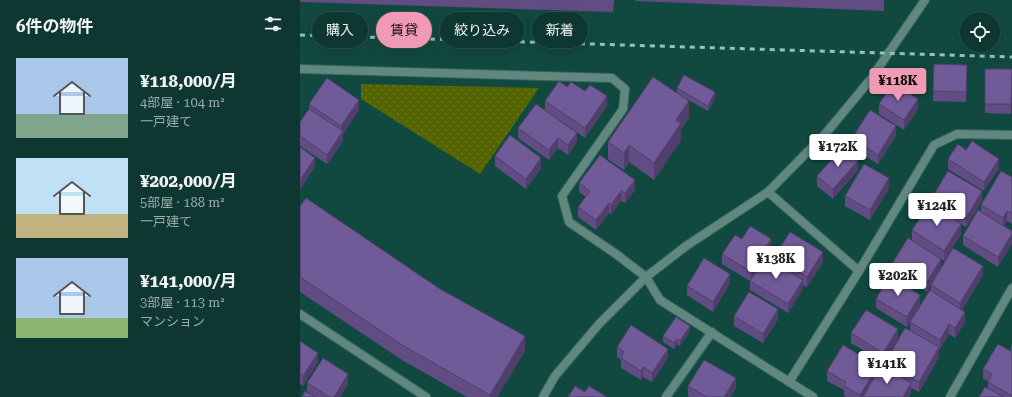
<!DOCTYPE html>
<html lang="ja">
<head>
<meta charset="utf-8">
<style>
  :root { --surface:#0d3730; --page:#1b423c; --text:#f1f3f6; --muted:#9aacab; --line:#2d514c; --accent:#f09ab5 }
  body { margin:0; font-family:"Roboto Serif","Noto Sans JP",serif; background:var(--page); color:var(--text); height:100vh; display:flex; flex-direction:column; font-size:15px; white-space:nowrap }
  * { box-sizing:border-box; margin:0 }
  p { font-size:13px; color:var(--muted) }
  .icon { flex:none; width:22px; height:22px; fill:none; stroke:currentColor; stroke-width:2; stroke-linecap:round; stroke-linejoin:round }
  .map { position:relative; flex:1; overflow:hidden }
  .side { display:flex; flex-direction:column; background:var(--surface); width:300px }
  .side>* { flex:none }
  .banner { position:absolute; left:12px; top:12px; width:380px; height:36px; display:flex; gap:8px }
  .controls { position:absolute; left:660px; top:12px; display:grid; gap:8px }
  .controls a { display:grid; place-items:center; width:40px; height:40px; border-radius:50%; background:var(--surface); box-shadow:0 4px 16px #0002,0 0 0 1px var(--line); font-size:20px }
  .price { position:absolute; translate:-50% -34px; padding:0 9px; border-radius:4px; background:#fff; color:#222; font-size:13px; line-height:26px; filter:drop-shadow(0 1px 2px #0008) }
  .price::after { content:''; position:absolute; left:50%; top:24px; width:12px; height:9px; margin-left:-6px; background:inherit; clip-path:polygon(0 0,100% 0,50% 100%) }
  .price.on { background:var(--accent); color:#111 }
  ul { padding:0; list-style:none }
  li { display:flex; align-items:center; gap:12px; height:100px; padding:0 16px }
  li span { display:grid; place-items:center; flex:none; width:112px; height:80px; border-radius:0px; color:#555 }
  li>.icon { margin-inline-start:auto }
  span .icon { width:48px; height:48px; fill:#fffc; stroke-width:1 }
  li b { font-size:17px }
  h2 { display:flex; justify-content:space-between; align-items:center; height:48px; padding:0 16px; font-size:17px }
  .chip { padding:0 14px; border-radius:18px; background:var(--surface); box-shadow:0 4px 16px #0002,0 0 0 1px var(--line); font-size:14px; line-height:36px }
  .chip.on { background:var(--accent); color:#111 }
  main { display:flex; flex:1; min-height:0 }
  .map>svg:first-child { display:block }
</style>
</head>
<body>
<main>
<section class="side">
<h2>6件の物件<svg class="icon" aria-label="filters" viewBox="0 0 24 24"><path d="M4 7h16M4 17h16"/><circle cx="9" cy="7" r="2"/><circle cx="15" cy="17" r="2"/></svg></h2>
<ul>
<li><span style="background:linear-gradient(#a9c7e8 70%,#7fa58c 0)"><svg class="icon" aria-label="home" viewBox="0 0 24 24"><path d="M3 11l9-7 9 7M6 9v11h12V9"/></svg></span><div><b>¥118,000/月</b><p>4部屋 · 104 m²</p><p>一戸建て</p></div></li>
<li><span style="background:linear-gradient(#bfe0f5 70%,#c2b280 0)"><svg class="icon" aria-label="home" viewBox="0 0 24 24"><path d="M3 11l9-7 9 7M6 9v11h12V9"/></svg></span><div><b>¥202,000/月</b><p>5部屋 · 188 m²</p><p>一戸建て</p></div></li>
<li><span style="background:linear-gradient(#a9c7e8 75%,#8fb573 0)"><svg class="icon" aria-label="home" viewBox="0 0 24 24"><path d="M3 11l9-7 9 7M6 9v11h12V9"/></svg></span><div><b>¥141,000/月</b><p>3部屋 · 113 m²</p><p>マンション</p></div></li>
</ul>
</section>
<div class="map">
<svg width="712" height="397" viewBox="0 0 712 397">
  <defs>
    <pattern id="park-dots" width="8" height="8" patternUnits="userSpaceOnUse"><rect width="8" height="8" fill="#546400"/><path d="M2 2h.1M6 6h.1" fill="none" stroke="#6a7a25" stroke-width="1.8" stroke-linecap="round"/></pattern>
  </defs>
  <rect width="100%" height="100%" fill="#114940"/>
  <path fill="url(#park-dots)" d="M61 84 239 88 180 174 61 99Z"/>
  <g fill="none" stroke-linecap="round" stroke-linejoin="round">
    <defs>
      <path id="service" d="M366 397 412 332"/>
      <path id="minor" d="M0 69 312 78 325 89 323 109 262 196 269 222 316 254 346 277 360 300 513 397
        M468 192 559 271
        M0 314 126 397
        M489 382 559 271 634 145 657 134 712 135
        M650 397 712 288"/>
      <path id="tertiary" d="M243 397 255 376 299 324 346 277 386 246 468 192 526 133 570 80 625 0"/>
    </defs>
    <use href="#service" stroke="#32685f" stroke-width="10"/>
    <use href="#minor" stroke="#32685f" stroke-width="10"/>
    <use href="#tertiary" stroke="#32685f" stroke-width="10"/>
    <use href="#service" stroke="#61877e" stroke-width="8"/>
    <use href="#minor" stroke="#61877e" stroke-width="8"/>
    <use href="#tertiary" stroke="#61877e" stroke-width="8"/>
    <path stroke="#93c3b9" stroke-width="3" stroke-dasharray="5 5" stroke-linecap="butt" d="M0 35 712 57"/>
  </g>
  <path fill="#614d83" d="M0 0H314L313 12 0 2Z
    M335 0H584V11L335 1Z
    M634 64 667 75 666 102 633 101Z
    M685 69H712L711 114 685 113Z
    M377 88 415 98 408 111 385 98 389 118 381 129V140L354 180 329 162 324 170 308 159V142L377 93Z
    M245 101 307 106 285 138 252 115 277 142 268 155 258 148 249 160 218 138V128L245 110Z
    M9 104 59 110 43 134V141L27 164 0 146V122L9 109Z
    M579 104 618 109 604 130 579 114Z
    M596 136 578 164 552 148V138Z
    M666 150 699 168 684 191 648 169V159Z
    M195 156 241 168 226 189 195 166Z
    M558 170 533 199 517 186V176Z
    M712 177V224L707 221 704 226 698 267 663 245V236L681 212V205Z
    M279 183 335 190 325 203 321 201 311 214 309 213 296 230 278 217V207L286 197 279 192Z
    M589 188 570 220 545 206V196Z
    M634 194 682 201 666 227 661 224V234L644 261 641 259V268L683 275 662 310 665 322 655 338 649 334 640 349H639V357L619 392 611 388V392L609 397H546L544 395V390L527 381V371L578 370 587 369V359L610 331V322L631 291V285L627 292 593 271V262L639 258 612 240V230L645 214V210L634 203Z
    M0 206 140 289 225 351 197 397H167L102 360 0 292Z
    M442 239 471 249 466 257 474 262V257L523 262 507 287 503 285V289L488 313 450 290V281L422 264V254Z
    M430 283 413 312 387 295V286Z
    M576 299 620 305 607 327 576 308Z
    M434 316 478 319 463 343 434 326Z
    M390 331 380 346 377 344 374 349 363 342V336Z
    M551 333 598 339 583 362 551 343Z
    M0 341 18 362 3 386 0 384Z
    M712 344V397H679L688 388V381L683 379V369L711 352V346Z
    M317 347 368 358 352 382 343 377 341 380 321 368V360L317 357Z
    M7 383 48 384 40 397H2L7 392Z
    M388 386 436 388 430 397H390L388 396Z"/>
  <path fill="#4f3f6a" d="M415 92V98L408 111V106Z
    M307 96V106L285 138V128Z
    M618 99V109L604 130V120Z
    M59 100V110L43 134V141L27 164V155L41 134V126Z
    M389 101V118L381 129V140L354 180V163L376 120Z
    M596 126V136L578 164V155Z
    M277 133V142L268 155V145Z
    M258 138V148L249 160V150Z
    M329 145V162L324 170V153Z
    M15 158V167L0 190V180Z
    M241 158V168L226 189V179Z
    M699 159V168L684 191V182Z
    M558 161V170L533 199V189Z
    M589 178V188L570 220V210Z
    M335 180V190L325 203V193Z
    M321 191V201L311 214V205Z
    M682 191V201L666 227V218Z
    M309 203V213L296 230V220Z
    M707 211V221L703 227V218Z
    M661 224V234L644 261V251Z
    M712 234V244L698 267V257Z
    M471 239V249L451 281V272Z
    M523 252V262L507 287V277Z
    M641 259V269L627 292V282Z
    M683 266V275L660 313V303Z
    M430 274V283L413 312V302Z
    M503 280V289L488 313V304Z
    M620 295V305L607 327V317Z
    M478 309V319L463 343V334Z
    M665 312V322L655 338V328Z
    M649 324V334L640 349V340Z
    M390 326V331L380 346V341Z
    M598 329V339L583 362V353Z
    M225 336V351L197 397H190V395Z
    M377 339V344L374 349V343Z
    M639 347V357L619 392V382Z
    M368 349V358L352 382V373Z
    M18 353V362L3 386V376Z
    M578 366V376L563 397H560V395Z
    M343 367V377L341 380V371Z
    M48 374V384L40 397H34Z
    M436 378V388L430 397H424Z
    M611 383V392L609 397H603Z"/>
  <path fill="#715a98" stroke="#4f3f6a" d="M634 64 667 65 666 92 633 91Z
    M685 69H712L711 104H685Z
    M384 75 415 92 408 106 377 88Z
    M353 77 389 101 376 120 381 123 354 163 329 145 324 153 308 142Z
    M27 78 59 100 41 126 9 104Z
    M259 81 267 87 271 82 285 91 290 85 307 96 285 128 245 101Z
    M593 83 618 99 604 120 579 104Z
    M236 104 277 133 268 145 258 138 249 150 218 128Z
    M9 109 43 131 27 155 0 136V122Z
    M570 110 596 126 578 155 552 138Z
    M210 135 241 158 226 179 195 156Z
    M672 141 699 159 684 182 648 159 658 144 666 150Z
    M0 147 15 158 0 180Z
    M542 148 558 161 533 189 517 176Z
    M300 155 335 180 325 193 321 191 311 205 309 203 296 220 278 207 290 191 279 183Z
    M564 164 589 178 570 210 545 196Z
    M648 171 682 191 666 218 645 205 648 202 634 194Z
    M701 171 712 177V214L707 211 703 218 681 205Z
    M6 198 140 289 225 336 190 395 102 345 0 277V206Z
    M630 203 661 224 644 251 612 230Z
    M678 210 712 231V234L698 257 663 236Z
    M450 226 471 239 451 272 422 254 435 235 442 239Z
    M490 232 523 252 507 277 474 257Z
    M608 238 641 259 627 282 593 262Z
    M653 248 683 266 660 303 631 285Z
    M465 256 503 280 488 304 450 281Z
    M404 258 430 274 413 302 387 286Z
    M589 276 620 295 607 317 576 299Z
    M630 290 665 312 655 328 649 324 640 340 610 322Z
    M449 292 478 309 463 334 434 316Z
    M566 310 598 329 583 353 551 333Z
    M376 317 390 326 380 341 377 339 374 343 363 336Z
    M331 325 368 349 352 373 343 367 341 371 321 358 324 352 317 347Z
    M605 328 639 347 619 382 604 374 606 370 587 359Z
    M0 341 18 353 3 376 0 374Z
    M698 344 712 352V396L688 382 692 374 683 369Z
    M543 345 578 366 560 395 544 386 546 382 527 371Z
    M23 358 48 374 34 397H30L7 383Z
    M404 360 436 378 424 397H407L388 386Z
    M581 365 611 383 603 397H563Z
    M275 386 285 392 289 386 307 397H268Z
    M685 387 704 397H679Z
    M5 391 15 397H2Z"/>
</svg>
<div class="controls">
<a><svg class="icon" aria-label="locate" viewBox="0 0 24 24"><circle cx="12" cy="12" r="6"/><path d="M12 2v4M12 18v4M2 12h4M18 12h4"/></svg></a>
</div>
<b class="price on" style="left:598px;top:102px">¥118K</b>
<b class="price" style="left:538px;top:168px">¥172K</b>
<b class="price" style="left:637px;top:227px">¥124K</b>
<b class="price" style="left:476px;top:280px">¥138K</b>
<b class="price" style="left:598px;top:297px">¥202K</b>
<b class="price" style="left:587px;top:385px">¥141K</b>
<div class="banner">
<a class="chip">購入</a>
<a class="chip on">賃貸</a>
<a class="chip">絞り込み</a>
<a class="chip">新着</a>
</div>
</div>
</main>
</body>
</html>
